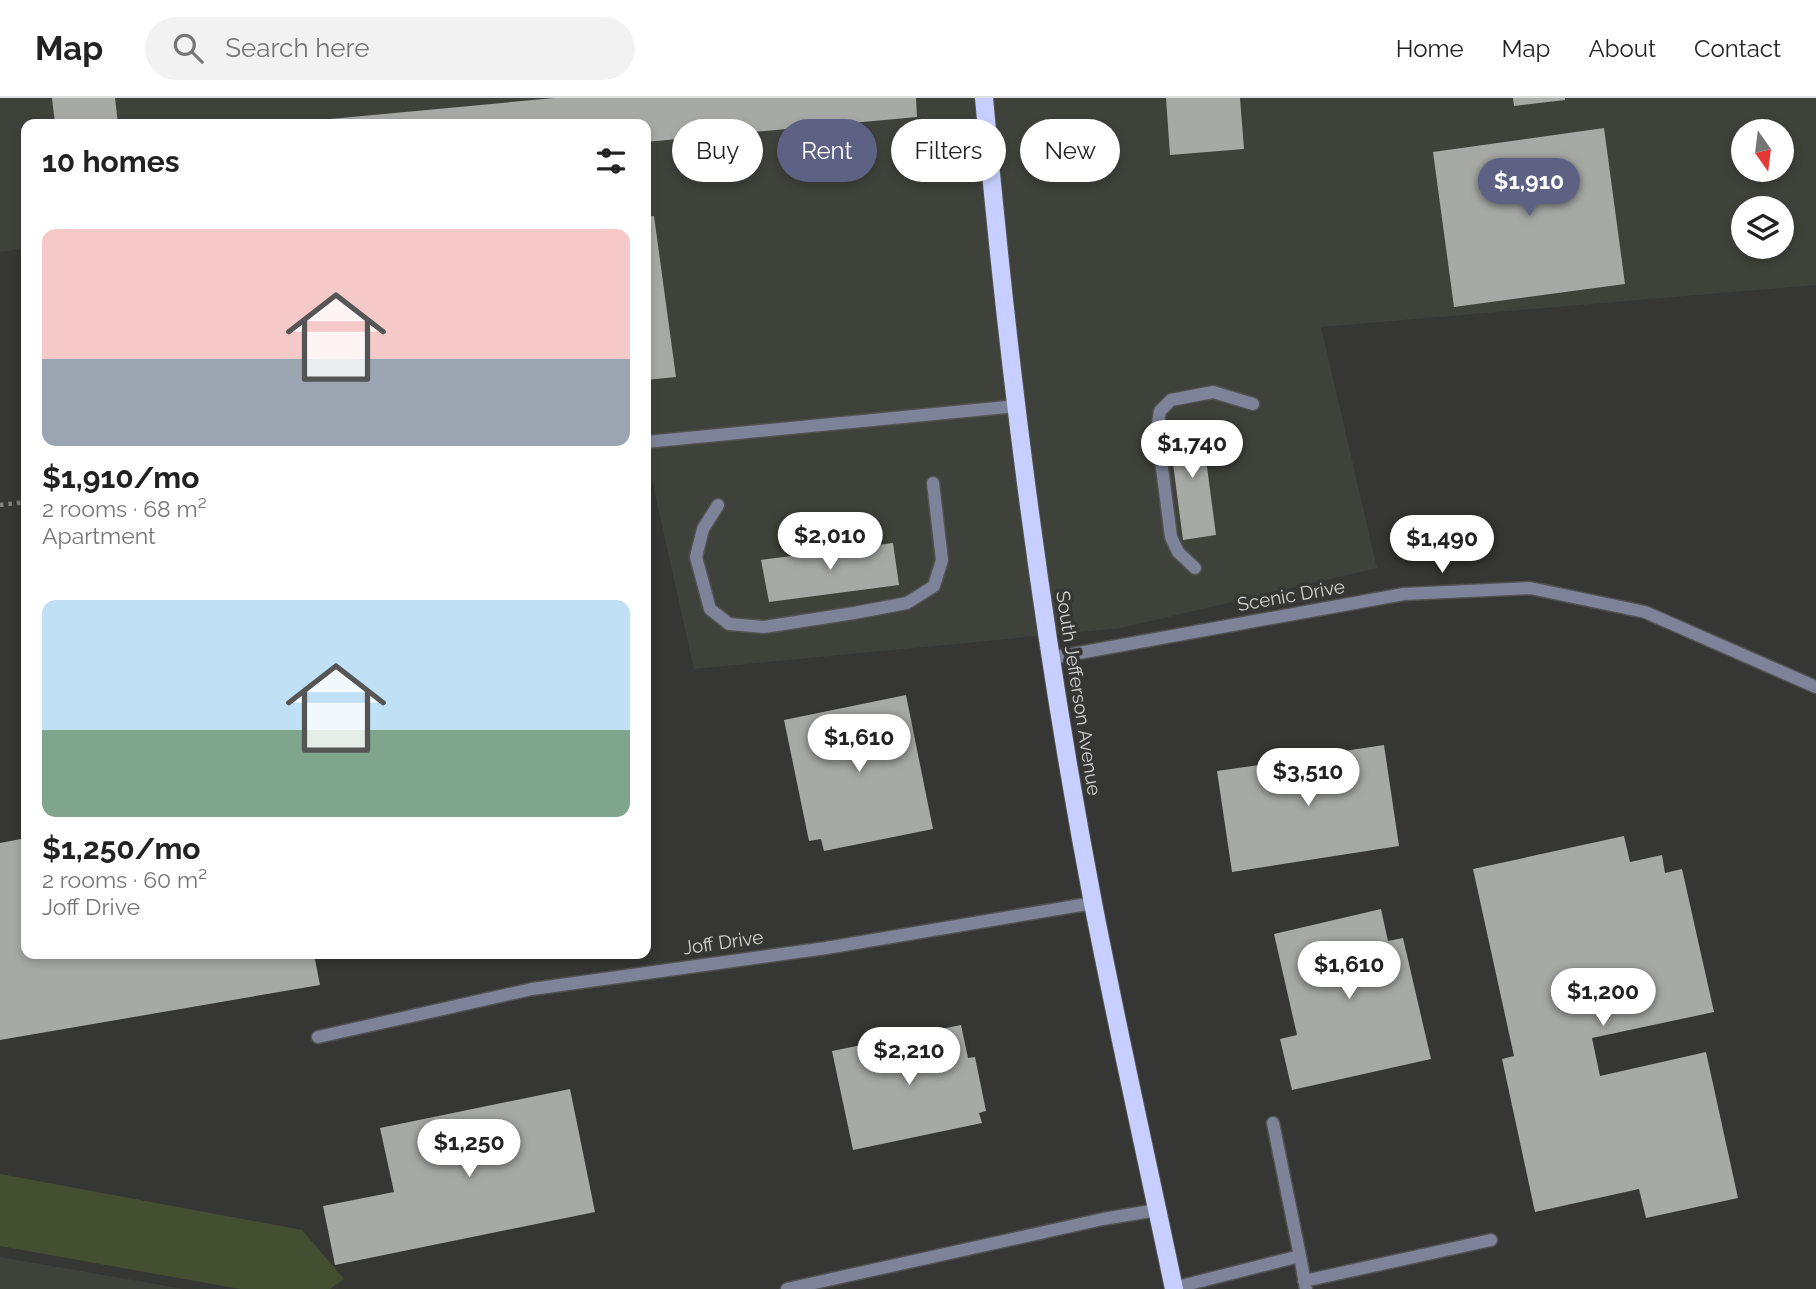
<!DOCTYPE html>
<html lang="en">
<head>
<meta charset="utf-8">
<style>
  :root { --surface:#fff; --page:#f2f2f2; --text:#222; --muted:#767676; --line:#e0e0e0; --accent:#5d6284 }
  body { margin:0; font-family:Raleway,sans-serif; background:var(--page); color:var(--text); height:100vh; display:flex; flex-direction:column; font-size:26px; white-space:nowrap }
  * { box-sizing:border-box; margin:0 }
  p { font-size:23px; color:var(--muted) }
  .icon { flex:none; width:38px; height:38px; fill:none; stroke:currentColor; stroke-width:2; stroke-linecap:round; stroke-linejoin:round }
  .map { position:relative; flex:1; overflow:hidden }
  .drawer { position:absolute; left:21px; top:21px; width:630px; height:840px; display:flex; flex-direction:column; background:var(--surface); border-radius:14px; box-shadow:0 4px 10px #0003 }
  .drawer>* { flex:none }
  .banner { position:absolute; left:672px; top:21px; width:665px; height:63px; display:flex; gap:14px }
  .needle { width:46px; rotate:166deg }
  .buttons { position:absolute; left:1731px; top:21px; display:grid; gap:14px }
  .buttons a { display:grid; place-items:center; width:63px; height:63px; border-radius:50%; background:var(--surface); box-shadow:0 4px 10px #0003; font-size:35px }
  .price { position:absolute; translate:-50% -60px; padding:0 16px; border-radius:24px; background:#fff; color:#222; font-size:23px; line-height:46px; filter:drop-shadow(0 2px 4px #0008) }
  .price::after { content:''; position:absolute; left:50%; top:42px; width:21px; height:16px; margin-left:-10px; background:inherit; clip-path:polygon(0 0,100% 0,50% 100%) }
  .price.active { background:var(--accent); color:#fff }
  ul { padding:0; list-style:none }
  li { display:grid; align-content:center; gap:14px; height:371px; padding:0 21px }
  li span { display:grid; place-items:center; height:217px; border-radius:14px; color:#555 }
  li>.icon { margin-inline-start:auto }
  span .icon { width:126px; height:126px; fill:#fffc; stroke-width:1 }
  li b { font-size:30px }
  h2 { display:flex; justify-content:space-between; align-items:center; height:84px; padding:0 21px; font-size:30px }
  .pill { padding:0 24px; border-radius:32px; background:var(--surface); box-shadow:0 4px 10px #0003; font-size:24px; line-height:63px }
  .pill.active { background:var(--accent); color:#fff }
  header { display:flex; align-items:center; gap:42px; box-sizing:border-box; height:98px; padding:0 35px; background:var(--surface); border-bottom:2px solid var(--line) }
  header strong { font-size:33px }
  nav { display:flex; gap:38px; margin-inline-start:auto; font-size:24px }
  .search { width:490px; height:63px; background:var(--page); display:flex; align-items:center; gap:18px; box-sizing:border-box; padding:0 24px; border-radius:38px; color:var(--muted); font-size:26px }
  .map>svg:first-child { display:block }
</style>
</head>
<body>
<header>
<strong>Map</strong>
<div class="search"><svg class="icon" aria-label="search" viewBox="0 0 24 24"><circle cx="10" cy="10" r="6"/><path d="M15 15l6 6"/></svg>Search here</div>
<nav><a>Home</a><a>Map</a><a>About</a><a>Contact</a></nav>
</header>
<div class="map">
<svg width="1816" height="1191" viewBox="0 0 1816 1191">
  <rect width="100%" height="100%" fill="#363734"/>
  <path fill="#3f423a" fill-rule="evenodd" d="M0 0H1816V187L1321 229 1377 470 1121 530 694 571 652 382H646V26H26V150L0 154ZM1743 33H1782V72H1743ZM1743 110H1782V149H1743Z
    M0 1159 184 1191H0Z"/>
  <path fill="#444f32" d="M0 1076 302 1132 344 1181 330 1191H240L0 1148Z"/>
  <path fill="#a7a9a5" d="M52 0H115L118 26H55Z
    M554 0H916L917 19 646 44V26H298V24Z
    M1166 0H1240L1244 51 1170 57Z
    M1513 0H1565V2L1514 8Z
    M1604 30 1625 186 1454 209 1433 54Z
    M654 118 676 279 646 282V119Z
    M1201 323 1216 437 1183 442 1168 327Z
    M893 445 899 487 769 504 761 462Z
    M906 597 933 731 824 753 821 741 809 743 784 622Z
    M1384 647 1399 748 1232 774 1217 673 1266 666 1265 657 1297 652 1298 660Z
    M1624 738 1630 764 1662 757 1665 775 1682 771 1714 914 1592 940 1600 978 1706 954 1738 1100 1646 1120 1639 1091 1535 1114 1502 961 1514 958 1473 771Z
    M26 740V856H314L320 887 0 942V745Z
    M1381 811 1388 843 1403 840 1431 961 1292 992 1280 941 1297 937 1274 836Z
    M961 927 968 960 975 959 986 1013 979 1015 982 1025 853 1052 832 953Z
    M570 991 595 1114 335 1167 323 1108 394 1094 380 1030Z"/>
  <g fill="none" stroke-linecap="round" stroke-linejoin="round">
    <defs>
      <path id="minor" d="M646 344 1017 308
        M718 407 703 431 696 459 710 511 729 526 764 529 854 515 907 505 934 488 942 462 933 385
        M1195 470 1178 454 1171 439 1157 331 1160 313 1171 302 1213 294 1253 306
        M1051 560 1404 496 1530 490 1645 514 1816 589
        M318 939 532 891 826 850 1093 805
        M1273 1025 1300 1158
        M1304 1183 1491 1142
        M1173 1190 1300 1158 1306 1191
        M787 1191 1103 1121 1157 1112"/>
      <path id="major" d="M984 0C1008 269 1042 539 1093 805 1118 934 1147 1062 1174 1191"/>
    </defs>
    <use href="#minor" stroke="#525350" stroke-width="15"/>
    <use href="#major" stroke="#525350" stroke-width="20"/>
    <path stroke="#818280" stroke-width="4.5" stroke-dasharray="3.5 5" stroke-linecap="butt" d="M0 407 26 404"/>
    <use href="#minor" stroke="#7e839a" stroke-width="12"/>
    <use href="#major" stroke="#c6cfff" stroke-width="18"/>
  </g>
  <g text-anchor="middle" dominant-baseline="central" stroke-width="7" stroke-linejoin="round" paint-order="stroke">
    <g font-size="19" fill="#d1d1d0" stroke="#363734">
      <text transform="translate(1291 497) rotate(-10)">Scenic Drive</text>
      <text transform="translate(1079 595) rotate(81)">South Jefferson Avenue</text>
      <text transform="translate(723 844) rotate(-8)">Joff Drive</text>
    </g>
  </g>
</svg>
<div class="buttons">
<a><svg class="needle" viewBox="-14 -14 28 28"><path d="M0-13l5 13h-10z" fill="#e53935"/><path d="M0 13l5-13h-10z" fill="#767676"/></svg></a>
<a><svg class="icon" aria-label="layers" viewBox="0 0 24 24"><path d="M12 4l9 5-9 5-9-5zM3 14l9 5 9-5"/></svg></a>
</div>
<b class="price active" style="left:1529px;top:120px">$1,910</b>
<b class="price" style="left:1192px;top:382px">$1,740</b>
<b class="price" style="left:830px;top:474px">$2,010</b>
<b class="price" style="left:1442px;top:477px">$1,490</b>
<b class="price" style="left:859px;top:676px">$1,610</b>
<b class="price" style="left:1308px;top:710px">$3,510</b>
<b class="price" style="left:1349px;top:903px">$1,610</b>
<b class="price" style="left:1603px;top:930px">$1,200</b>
<b class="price" style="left:909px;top:989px">$2,210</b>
<b class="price" style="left:469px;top:1081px">$1,250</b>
<div class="banner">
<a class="pill">Buy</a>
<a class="pill active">Rent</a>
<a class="pill">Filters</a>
<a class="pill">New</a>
</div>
<section class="drawer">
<h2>10 homes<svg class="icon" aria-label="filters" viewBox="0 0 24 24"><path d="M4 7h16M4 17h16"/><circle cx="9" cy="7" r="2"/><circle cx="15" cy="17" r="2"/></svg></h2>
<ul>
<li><span style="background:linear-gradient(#f6c9c9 60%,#9aa5b1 0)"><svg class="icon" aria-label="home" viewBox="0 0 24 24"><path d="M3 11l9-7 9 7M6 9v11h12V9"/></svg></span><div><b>$1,910/mo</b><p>2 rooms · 68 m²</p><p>Apartment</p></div></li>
<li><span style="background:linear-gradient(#bfe0f5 60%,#7fa58c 0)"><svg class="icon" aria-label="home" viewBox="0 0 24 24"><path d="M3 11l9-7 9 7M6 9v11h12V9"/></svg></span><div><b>$1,250/mo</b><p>2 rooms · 60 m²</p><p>Joff Drive</p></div></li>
</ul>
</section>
</div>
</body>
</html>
